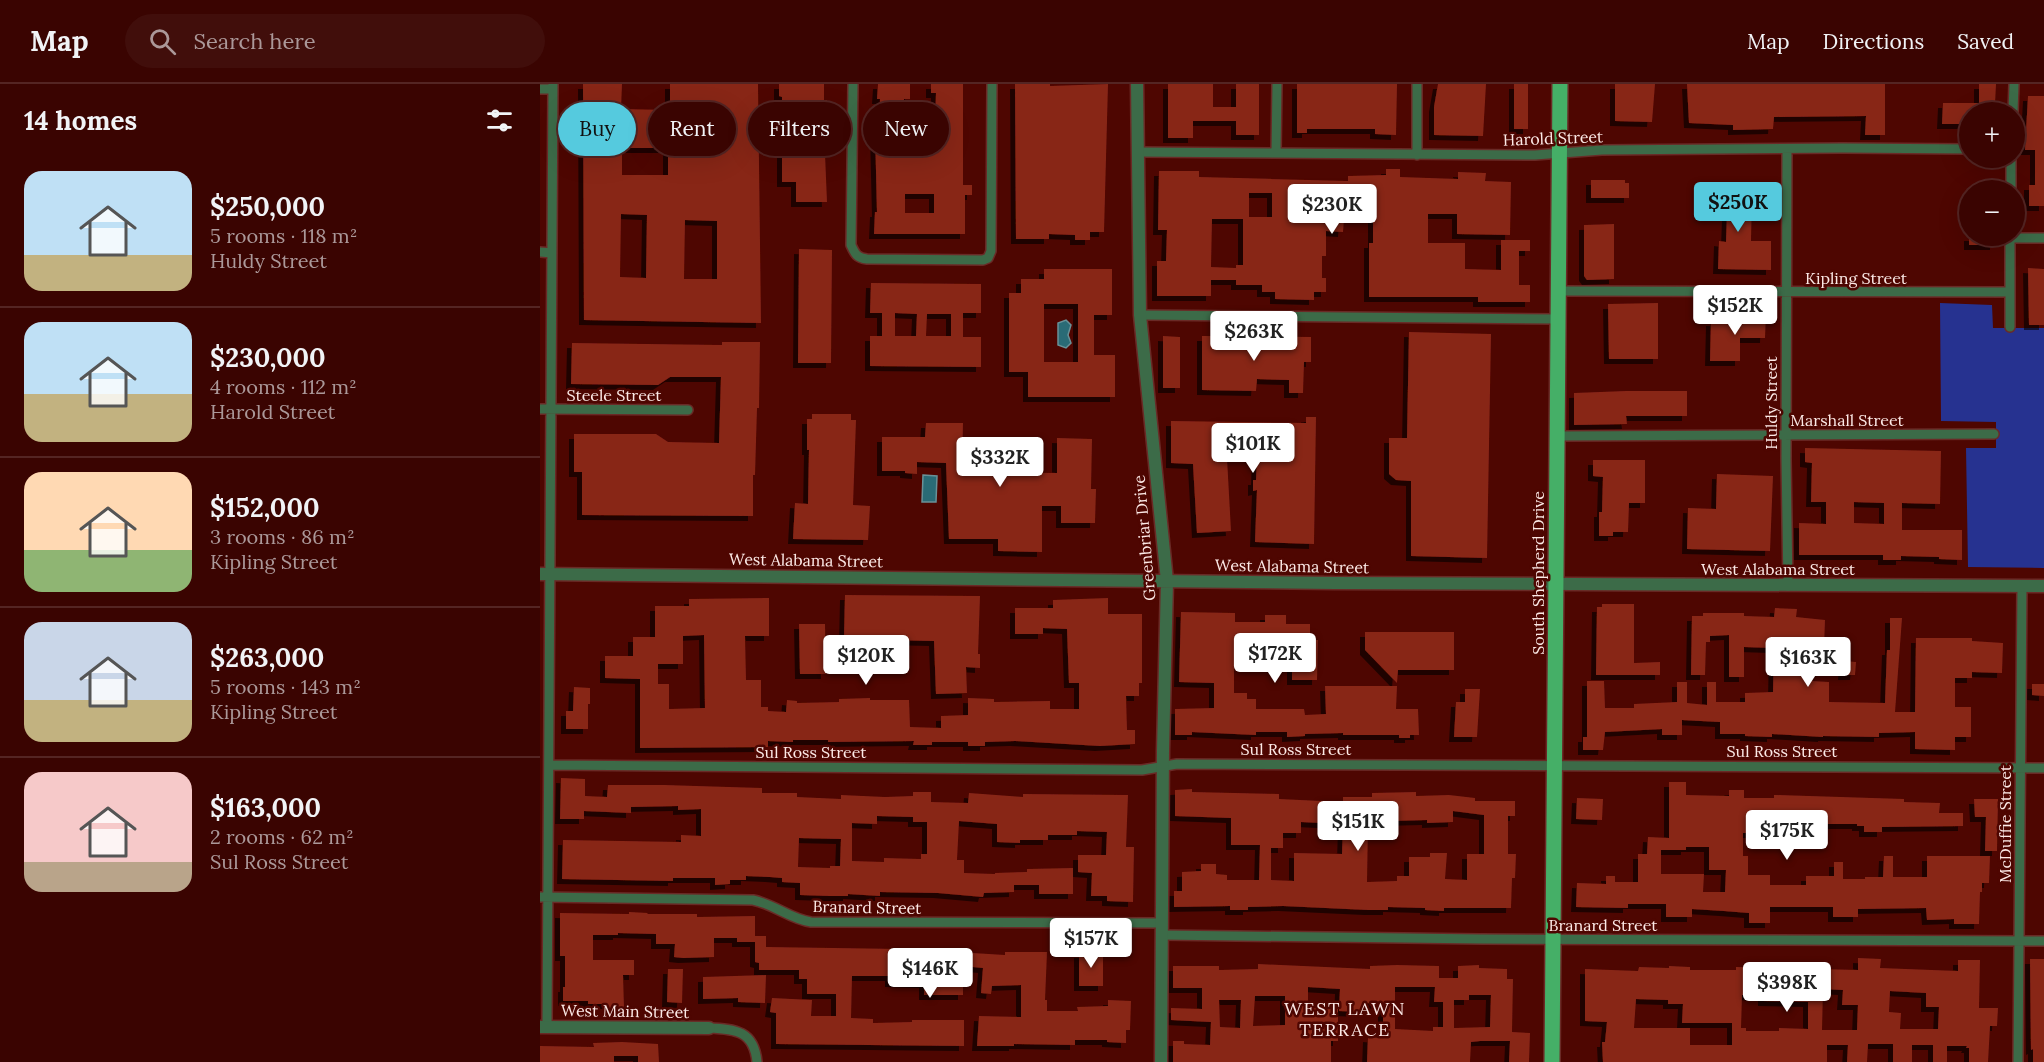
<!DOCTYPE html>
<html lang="en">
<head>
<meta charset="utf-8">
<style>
  :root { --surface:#3a0401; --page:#410e0b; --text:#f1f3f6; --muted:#ab9899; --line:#542523; --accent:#55cade }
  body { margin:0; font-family:Lora,serif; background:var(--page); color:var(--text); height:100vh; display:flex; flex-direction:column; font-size:22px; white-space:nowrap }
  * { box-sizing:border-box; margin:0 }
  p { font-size:20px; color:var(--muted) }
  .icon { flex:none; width:33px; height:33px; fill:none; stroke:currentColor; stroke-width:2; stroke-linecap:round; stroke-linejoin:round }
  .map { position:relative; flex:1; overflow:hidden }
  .drawer { display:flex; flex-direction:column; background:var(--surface); width:540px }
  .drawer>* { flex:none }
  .banner { position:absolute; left:18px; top:18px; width:570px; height:54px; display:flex; gap:12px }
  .tools { position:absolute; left:1419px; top:18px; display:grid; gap:12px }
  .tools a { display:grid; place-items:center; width:66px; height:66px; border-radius:50%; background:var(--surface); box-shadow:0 6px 24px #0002,0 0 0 2px var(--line); font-size:30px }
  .price { position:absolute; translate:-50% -51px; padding:0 14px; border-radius:6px; background:#fff; color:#222; font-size:20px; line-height:39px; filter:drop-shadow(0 2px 3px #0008) }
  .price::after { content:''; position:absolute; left:50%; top:36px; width:18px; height:14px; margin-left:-9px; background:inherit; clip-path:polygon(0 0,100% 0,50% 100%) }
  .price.on { background:var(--accent); color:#111 }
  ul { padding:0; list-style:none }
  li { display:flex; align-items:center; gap:18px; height:150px; padding:0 24px }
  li+li { border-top:2px solid var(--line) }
  li span { display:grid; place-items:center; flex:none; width:168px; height:120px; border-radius:18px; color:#555 }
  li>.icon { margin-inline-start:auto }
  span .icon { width:72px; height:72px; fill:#fffc; stroke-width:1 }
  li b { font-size:26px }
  h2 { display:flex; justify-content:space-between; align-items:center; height:72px; padding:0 24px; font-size:26px }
  .tag { padding:0 21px; border-radius:27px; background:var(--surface); box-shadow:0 6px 24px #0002,0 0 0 2px var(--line); font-size:21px; line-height:54px }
  .tag.on { background:var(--accent); color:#111 }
  header { display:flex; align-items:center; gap:36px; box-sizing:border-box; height:84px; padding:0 30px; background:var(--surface); border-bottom:2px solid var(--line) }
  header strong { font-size:28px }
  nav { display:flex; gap:33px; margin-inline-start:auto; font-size:21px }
  .search { width:420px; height:54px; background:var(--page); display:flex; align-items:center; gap:15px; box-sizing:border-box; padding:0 21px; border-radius:33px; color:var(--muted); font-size:22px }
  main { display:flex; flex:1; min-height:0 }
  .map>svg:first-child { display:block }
</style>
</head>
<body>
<header>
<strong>Map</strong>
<div class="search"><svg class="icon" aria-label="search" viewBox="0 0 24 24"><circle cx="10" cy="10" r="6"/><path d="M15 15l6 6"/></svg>Search here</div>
<nav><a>Map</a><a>Directions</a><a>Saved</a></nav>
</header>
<main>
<section class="drawer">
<h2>14 homes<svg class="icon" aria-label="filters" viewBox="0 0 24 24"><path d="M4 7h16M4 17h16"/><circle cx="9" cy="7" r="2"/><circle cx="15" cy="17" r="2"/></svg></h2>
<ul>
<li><span style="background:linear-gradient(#bfe0f5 70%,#c2b280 0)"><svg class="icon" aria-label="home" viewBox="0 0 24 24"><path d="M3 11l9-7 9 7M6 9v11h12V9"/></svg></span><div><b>$250,000</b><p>5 rooms · 118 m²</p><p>Huldy Street</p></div></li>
<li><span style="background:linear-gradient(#bfe0f5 60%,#c2b280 0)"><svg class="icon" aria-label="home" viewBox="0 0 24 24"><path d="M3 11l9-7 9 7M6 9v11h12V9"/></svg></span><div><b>$230,000</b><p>4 rooms · 112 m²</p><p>Harold Street</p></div></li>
<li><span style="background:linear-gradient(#ffd9b3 65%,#8fb573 0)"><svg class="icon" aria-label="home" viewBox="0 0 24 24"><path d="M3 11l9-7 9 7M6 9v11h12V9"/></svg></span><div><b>$152,000</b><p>3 rooms · 86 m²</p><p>Kipling Street</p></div></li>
<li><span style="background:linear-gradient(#c9d6e8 65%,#c2b280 0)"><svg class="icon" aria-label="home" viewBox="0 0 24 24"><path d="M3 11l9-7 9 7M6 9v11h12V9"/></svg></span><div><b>$263,000</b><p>5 rooms · 143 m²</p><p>Kipling Street</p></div></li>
<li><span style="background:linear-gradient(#f6c9c9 75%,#b9a48a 0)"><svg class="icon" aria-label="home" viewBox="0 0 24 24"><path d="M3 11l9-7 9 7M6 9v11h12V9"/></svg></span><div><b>$163,000</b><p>2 rooms · 62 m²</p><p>Sul Ross Street</p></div></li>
</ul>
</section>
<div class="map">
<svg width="1504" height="978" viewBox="0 0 1504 978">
  <defs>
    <filter id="shadow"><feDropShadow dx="-5" dy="5" stdDeviation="0" flood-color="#0009"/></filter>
  </defs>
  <rect width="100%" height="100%" fill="#4e0601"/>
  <path fill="#263290" d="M1400 219 1452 221 1453 244H1504V484L1428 483 1426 364H1456V338L1401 337Z"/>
  <path fill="#2a6b76" stroke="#699198" stroke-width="1.5" d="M526 236 531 241 528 251 531 259 526 264 518 261V239Z
    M383 391 397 392 396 418H382Z"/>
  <path fill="#882618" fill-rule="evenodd" filter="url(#shadow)" d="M43 0H82L81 25 130 26V0H218L221 239 44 236ZM82 64H128V91H82ZM81 130 107 131 106 194 80 193ZM145 136 177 137V195H144Z
    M239 0H284V16H287L285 70 287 118H256V98H242V13L239 12Z
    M338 0H370V15H364L363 45H392V42H395L396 9H391V0H423V101H432V111H425V150H334L335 128H337L335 45H339L340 15H337ZM365 110H394V129H365Z
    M475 0H510V2L568 0 564 148H550V156H535V151L509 150V155H476Z
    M628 0H673V23H696V0H719V51H696V37H653V54H628Z
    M757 0H857L856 51 835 50V45H767V49H757Z
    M898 0H946L943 52 894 51V23Z
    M974 0H988V45H974Z
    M1075 0H1115L1112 38 1075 37Z
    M1147 0H1345V51H1325L1326 32 1234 33 1233 45 1193 46V41L1149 39Z
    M1439 0H1456L1455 20H1462V28H1426V40H1402L1403 19H1439Z
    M1488 12H1504V122H1489V101H1495V66H1485Z
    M846 85H860V93L918 95V88L946 89 945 97 971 98 970 151 917 150V130H888V159H925V185L961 186V156H990V167H979V201H990V218H938V213H829V159H833V124L807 123V113H771V136L804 135 803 148 786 147V172H782V194H786V208H774V216L735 215V208H722V201H696V196H671V212H617V177H626L627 146H618L619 87H659V93L808 97V92L846 91ZM709 109H732V133H709ZM672 135H703V181H696V184L671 183Z
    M1051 96H1085V99H1089V114H1051Z
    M1161 109 1212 110 1211 157H1231V186L1178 185 1179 157 1186 158 1187 130H1161Z
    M1074 140V195L1047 196 1044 192V141Z
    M1429 152H1455V161H1429Z
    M259 165 292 166 291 279H258Z
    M1488 184 1504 185V241H1489Z
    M504 185H572V231H554V271H575V313H488V288H469V209H481V195H504ZM504 220H538V278H504Z
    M331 199 441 200V229H423V253H441V283L330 282V252H342V229H330ZM355 229 377 230 376 252H355ZM387 230H411V252H386Z
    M1118 219V275H1069L1068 220Z
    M1203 229H1226L1225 254H1200V277H1170L1171 237 1203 238Z
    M869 248 951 250 947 474 871 472V397L856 396 849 390V354H867Z
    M623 252 640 253V304H623Z
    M662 252 771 253V278H764L763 309H749V296L717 295 716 307 662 306Z
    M182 258H220L219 324H217L215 391H213V432L42 431V388H34V350H116L128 358 179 359 181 293H130L118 301 31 300 32 259 182 261Z
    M1086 307H1147V332H1086L1087 340 1034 341V309Z
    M272 330H311V336H316L313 421 330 422 328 456 253 455 255 419 268 420 269 366H267V335H272Z
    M766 333H776L774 460 715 458 717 406 713 407V396H716L717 372 693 371V375L687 374 691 447 657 449 653 380 631 379V337L766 339Z
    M386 339H423L422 381 448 380V388L517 389V354L552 355 551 405H556L555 439H521V422H502V468L458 467V455H409L406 379 377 378V390L365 389V387H342V353H385Z
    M1265 364 1401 367 1400 420 1362 419V446H1422V476L1399 475V473L1361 472V476H1343V471H1259V439L1286 440V418H1271L1272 379 1265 378ZM1314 418 1344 419V440L1314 439Z
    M1053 376H1105V419H1089L1088 448H1073V452H1059V428H1062L1063 393 1053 392Z
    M1177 390 1233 392 1230 467 1147 465 1148 424 1176 425Z
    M305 511 440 512 438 570H440V584L426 583 427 609 396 610 394 557 304 555Z
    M229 514V552H205L206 596H221V623H228V627L246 628 247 616 257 617V619L299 618V615L330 614V616H369L370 643 401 644V632L428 631V614L454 615V618L510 617V625H539V599H529L527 545 503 544V550H475V524H513V516L568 514V530H602V599H599V612H586L587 646H595V660L560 662 475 657 445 658V662H428V658H392V661H373L374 657 288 658V656H253V658L228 657V663L100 664V595L65 594V572H93V553H115V522H149V515ZM164 551 165 624 129 625V600H118V580H143V552Z
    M1062 520H1094V579L1120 578V591H1056L1057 523H1062Z
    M1235 524 1257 525 1256 533 1285 536 1284 563H1277V570H1273L1272 597 1289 598V618L1345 619 1347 566H1350V534H1362L1355 628H1375L1376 554H1432V557L1463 559 1462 589 1432 588V594H1415V623H1431V653H1415V666L1375 665V648L1339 649V653L1283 652V653L1232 650V653L1205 652V650H1180V638L1142 636V651H1122V645L1065 648 1063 666H1043V653H1047V597H1064L1065 624H1094V620L1137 618V598H1147V619L1167 621V598H1176V618H1205V609L1233 608 1234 564 1204 563V593H1189V551L1170 552V558H1166L1165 591H1151L1152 532H1163V529H1204V532L1234 533Z
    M641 528 695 529V538H725V531H746V540H770V556H778L777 596H752V560L717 561V573L694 574V609H707V615H716V625H764L765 631 786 630 785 602H857L856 625H878L879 651H870V654H859V651H803V649L765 650V652L747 653V648H716V651L652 648V651H635V625L674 624V599L639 598Z
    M259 540H285L286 590H260Z
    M825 548H914V586H858L857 599 825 566Z
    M1304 577 1316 578 1315 591H1303Z
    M1492 600H1504V612L1492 611Z
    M34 603 50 604V620H48V645H26V627H33Z
    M925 605H940L937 653H914L916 618H925Z
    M21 694 45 695V712L67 713 68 701H124L222 704V709H257V713L301 715V711L345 713 373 712V708H391V718L428 719 429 709 483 713V710L588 711 586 763H594L593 818 567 817V812H551L552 789 538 788V771H566L567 748 537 747V751H508V756H480V759L457 758V740L419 737 417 776H424V789L455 790V789L487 788V785L533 784V810H499V801H474V808L444 809 443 813 398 809 340 808V812L308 810V812H290L260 811V799L242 798V794L230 793 206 792V796H190V800L175 801V794H133V797L22 795 23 756 141 758V751L161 752V725L138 726V722L91 723V729L44 727V735H20ZM337 732 373 733V738H387V770H381V775L344 774V778L312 777V739L337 740ZM259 754 301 755 300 782H290V784L258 783Z
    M1129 698H1146V711L1189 712V706H1204V714H1234V711L1364 715V718L1400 719 1399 729H1423V742L1342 743V748H1324V742H1317V740H1279V745L1261 744V741L1227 740 1228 749H1203V772H1208V791H1230V801H1266V792H1294V778H1303V795H1325V793H1343L1344 772H1353V793H1387V772H1450L1449 799H1442V808H1440L1439 840H1414V835L1387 836 1386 824 1318 825V833H1293V823H1230V839H1209V829L1184 827 1152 825V833H1126V820H1088V824L1036 823 1037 799 1066 800V792H1075V798H1098V770H1107L1108 753 1129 754ZM1146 763H1169V786H1186L1185 808H1163L1164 790H1121V766H1146Z
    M652 705V708L739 710V715L803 718V713H832V709L876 708V712L909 711 935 714V717H975V732H968V770H976L975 794H972L971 824H904V827L885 826V824L848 823V826H829L743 822 708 823V826H690V822L634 823V807H642V788L661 787V780H676V790L687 791V796H719L720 761H691V734L635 732V706ZM913 727 944 731V770H927V796L905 795 907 769H890V773H869V792H857V797L827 798 828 740H849V737L887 736V739L913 738ZM761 738 803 740 802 770 754 769V797L731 796V764H743V749H761Z
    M1037 714 1063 715 1062 736 1036 735Z
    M1434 715H1458L1457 767H1445L1446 733H1435Z
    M89 828 108 829 107 830H157V833L215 832V858H197V854H174V873L143 874 134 873 135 860H116V850L78 849V851H53V876H94V891H83L84 924H68V920H48V917H23V903H25V872H20V829L89 830Z
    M215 852H226V863L361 865V870L399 869V865H416V868L465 871V868H507L505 916H507V927H538L537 923 568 922V916L591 917 590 946H586V959L567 958V956H535V961L474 960V962H437L439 932 481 933V901L452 902 451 910 441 909 443 884 423 882V911H384V899L350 898V892H312L311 934 333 935V939L372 938V936H424V962L236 960V929L230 928 232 914 272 916 271 932H296V910H267V895H259V886H219V879L215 878Z
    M550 866H563V902H539V869H550Z
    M1318 874 1341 875 1340 884 1418 887V876H1440L1439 924H1458L1457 942H1450L1448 978H1429V964H1426L1427 962H1407V978H1393V961H1372V978H1353V960H1328L1327 978H1307L1308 961H1287V978H1063L1062 958H1065L1067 938 1045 937V885L1098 887 1099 883 1129 884V882L1150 883V886H1196V883L1318 886ZM1283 905 1303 906 1302 921H1318L1317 946H1282ZM1350 907 1386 909V923H1399L1398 945H1360L1361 929 1349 928ZM1202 911 1223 912V917L1268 918V945L1239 944V947H1206V944H1201ZM1096 915 1128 916V920H1143L1142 939H1192V961H1150V944H1094Z
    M1490 875H1504V978H1493V965L1491 966Z
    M718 880 830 885V882L857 881 899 882V894H918V882L939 881V884L967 885V895H973L972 948 990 949 989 978H969L970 957H940L931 958 930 978H827L828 953 841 954V944H843V920L825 919 824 928 799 927 800 905 768 903V923L798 924V957H791V978H633V957H644V960L670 961 671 938 631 936V924L662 925V904H633V882H679V886L718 885ZM855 903H895L894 918H903V943H893V947L855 945ZM929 911H951L950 943 914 944V916H929ZM715 912H745V941L713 942ZM679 916H701L700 944 680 943Z
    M128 885H143L142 919 127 918Z
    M226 891 225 919 198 918V914L163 915V893Z
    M82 958 118 960 119 978H98V972H74V978H0V962L54 963 53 959Z"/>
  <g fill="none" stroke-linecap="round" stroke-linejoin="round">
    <defs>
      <path id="minor" d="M313 0 311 161C315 170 317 174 327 175L443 176 448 174 451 167 452 0
        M0 5H13
        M1473 28 1474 0
        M1247 65 1246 375 1248 502
        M597 68 995 71 1062 66 1303 64 1430 65
        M736 69 737 0
        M877 71V0
        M1471 106V74
        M1470 152V243
        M1470 154H1504
        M0 168 12 169
        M1018 207 1470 208
        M600 231 1018 235
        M0 325 148 326
        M1017 352 1454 350
        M9 681 602 686 637 680 1504 684
        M0 813 213 816C234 820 250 835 271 838L622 839
        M622 851 941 855 1504 857
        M7 943 13 0
        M169 944C196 945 214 947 217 978
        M1478 978 1482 502"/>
      <path id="tertiary" d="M597 0 600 231 627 497 623 667 621 978
        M0 490 795 499 1504 502
        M0 943 169 944"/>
      <path id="primary" d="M1012 978 1020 0"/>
    </defs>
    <use href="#minor" stroke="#6a2a26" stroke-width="12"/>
    <use href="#tertiary" stroke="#6a2a26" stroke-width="15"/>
    <use href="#primary" stroke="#6a2a26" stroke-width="18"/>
    <use href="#minor" stroke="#3c6b48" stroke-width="9"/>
    <use href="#tertiary" stroke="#3c6b48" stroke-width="12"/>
    <use href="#primary" stroke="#45af67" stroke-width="15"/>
  </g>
  <g text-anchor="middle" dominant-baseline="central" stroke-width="5" stroke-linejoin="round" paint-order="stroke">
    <g font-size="16" fill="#fce9e6" stroke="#4e0601">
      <text transform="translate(1013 54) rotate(-2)">Harold Street</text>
      <text x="1316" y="194">Kipling Street</text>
      <text x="74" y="311">Steele Street</text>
      <text transform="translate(1231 319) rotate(-90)">Huldy Street</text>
      <text x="1307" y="336">Marshall Street</text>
      <text transform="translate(604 454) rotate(-95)">Greenbriar Drive</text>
      <text transform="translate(266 476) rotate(1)">West Alabama Street</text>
      <text transform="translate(752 482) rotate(1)">West Alabama Street</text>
      <text x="1238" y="485">West Alabama Street</text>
      <text transform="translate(998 489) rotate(-90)">South Shepherd Drive</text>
      <text x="756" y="665">Sul Ross Street</text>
      <text x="1242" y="667">Sul Ross Street</text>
      <text x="271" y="668">Sul Ross Street</text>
      <text transform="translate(1465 740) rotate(-90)">McDuffie Street</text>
      <text transform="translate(327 823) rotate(1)">Branard Street</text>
      <text x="1063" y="841">Branard Street</text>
      <text transform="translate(85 927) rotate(1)">West Main Street</text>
    </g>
    <g font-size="18" letter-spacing="1.5" fill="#fce9e6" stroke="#4e0601">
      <text x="805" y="924">WEST LAWN<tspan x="805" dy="21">TERRACE</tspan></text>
    </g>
  </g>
</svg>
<div class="tools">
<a>+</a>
<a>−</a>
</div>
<b class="price on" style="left:1198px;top:149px">$250K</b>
<b class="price" style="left:792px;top:151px">$230K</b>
<b class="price" style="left:1195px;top:252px">$152K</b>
<b class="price" style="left:714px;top:278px">$263K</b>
<b class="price" style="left:713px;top:390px">$101K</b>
<b class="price" style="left:460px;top:404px">$332K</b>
<b class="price" style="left:735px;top:600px">$172K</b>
<b class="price" style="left:326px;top:602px">$120K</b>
<b class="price" style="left:1268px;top:604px">$163K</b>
<b class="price" style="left:818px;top:768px">$151K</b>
<b class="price" style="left:1247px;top:777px">$175K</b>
<b class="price" style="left:551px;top:885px">$157K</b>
<b class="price" style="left:390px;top:915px">$146K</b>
<b class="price" style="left:1247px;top:929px">$398K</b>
<div class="banner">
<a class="tag on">Buy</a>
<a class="tag">Rent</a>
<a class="tag">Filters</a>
<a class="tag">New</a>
</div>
</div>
</main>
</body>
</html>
